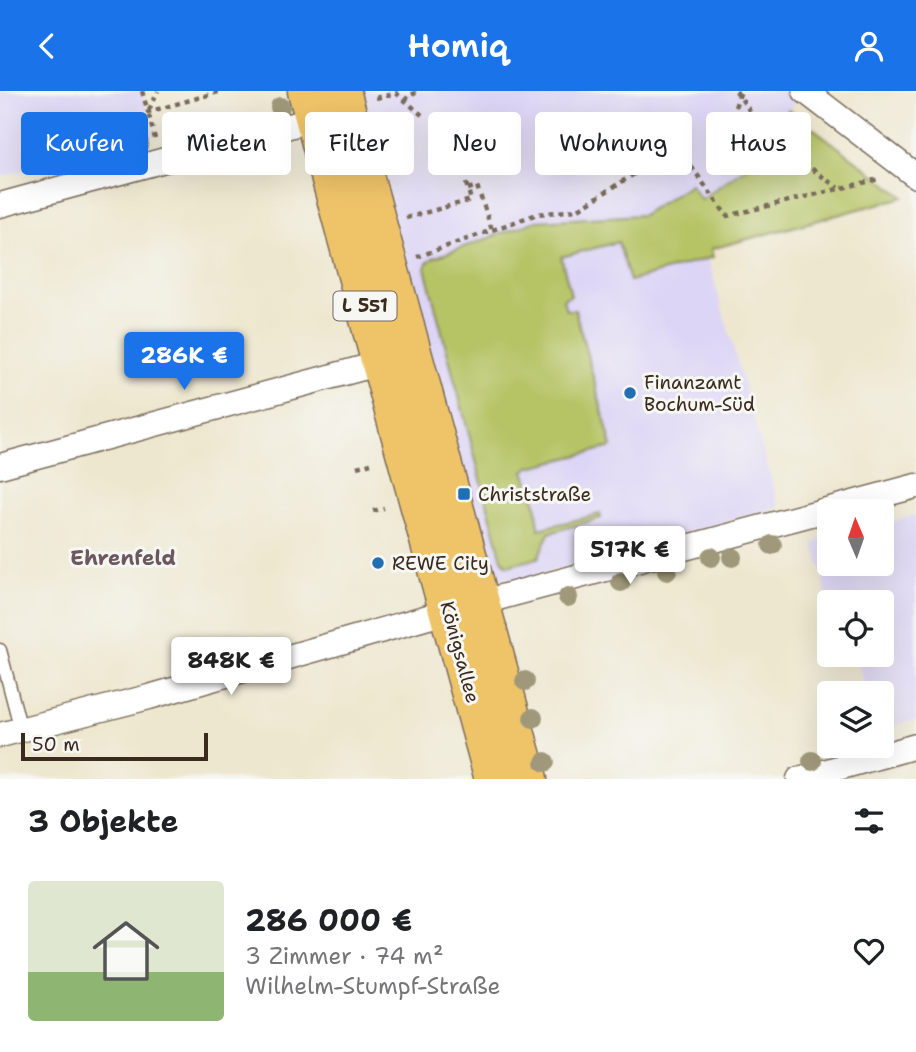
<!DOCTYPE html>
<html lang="de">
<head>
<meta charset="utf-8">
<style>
  :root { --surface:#fff; --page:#f2f2f2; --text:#202124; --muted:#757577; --line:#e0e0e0; --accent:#1a73e8 }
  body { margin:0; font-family:"Shantell Sans",sans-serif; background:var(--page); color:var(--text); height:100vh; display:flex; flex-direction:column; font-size:26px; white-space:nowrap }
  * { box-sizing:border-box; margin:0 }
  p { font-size:23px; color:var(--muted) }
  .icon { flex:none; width:38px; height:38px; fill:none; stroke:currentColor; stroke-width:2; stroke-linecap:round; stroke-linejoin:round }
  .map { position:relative; height:688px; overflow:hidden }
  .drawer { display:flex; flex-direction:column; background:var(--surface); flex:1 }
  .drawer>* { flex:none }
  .guide { position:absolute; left:21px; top:21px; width:875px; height:63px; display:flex; gap:14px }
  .needle { width:46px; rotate:358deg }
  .controls { position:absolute; left:817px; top:408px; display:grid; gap:14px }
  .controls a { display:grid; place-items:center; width:77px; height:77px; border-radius:7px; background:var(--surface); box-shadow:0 7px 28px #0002; font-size:35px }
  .scale { position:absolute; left:21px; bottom:18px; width:187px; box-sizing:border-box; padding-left:7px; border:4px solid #3b2a1e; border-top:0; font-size:19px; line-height:24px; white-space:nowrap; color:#3b2a1e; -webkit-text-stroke:5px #f6f6f2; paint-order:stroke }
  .price { position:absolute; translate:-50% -60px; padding:0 16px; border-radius:7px; background:#fff; color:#222; font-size:23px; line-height:46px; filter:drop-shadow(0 2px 4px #0008) }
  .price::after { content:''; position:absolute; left:50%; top:42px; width:21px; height:16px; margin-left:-10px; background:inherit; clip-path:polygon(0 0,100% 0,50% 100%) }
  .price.on { background:var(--accent); color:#fff }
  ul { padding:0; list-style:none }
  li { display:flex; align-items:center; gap:21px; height:175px; padding:0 28px }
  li+li { border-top:2px solid var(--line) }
  li span { display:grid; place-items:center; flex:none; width:196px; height:140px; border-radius:7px; color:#555 }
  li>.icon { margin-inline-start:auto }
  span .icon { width:84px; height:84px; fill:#fffc; stroke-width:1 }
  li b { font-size:30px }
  h2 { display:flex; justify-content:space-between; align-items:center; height:84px; padding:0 28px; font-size:30px }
  .chip { padding:0 24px; border-radius:7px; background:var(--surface); box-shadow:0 7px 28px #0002; font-size:24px; line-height:63px }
  .chip.on { background:var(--accent); color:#fff }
  header { display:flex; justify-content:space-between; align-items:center; height:91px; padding:0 28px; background:var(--accent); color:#fff; font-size:32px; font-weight:600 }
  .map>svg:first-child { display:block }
</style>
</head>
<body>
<header><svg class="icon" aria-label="back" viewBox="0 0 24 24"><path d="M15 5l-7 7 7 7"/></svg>Homiq<svg class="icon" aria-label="person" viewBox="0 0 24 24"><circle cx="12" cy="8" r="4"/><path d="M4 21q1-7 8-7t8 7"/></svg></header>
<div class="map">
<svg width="916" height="688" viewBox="0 0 916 688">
  <rect width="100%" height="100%" fill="#f6f6f2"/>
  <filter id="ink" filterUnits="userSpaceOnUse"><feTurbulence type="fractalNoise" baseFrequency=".0143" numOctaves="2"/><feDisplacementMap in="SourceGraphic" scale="14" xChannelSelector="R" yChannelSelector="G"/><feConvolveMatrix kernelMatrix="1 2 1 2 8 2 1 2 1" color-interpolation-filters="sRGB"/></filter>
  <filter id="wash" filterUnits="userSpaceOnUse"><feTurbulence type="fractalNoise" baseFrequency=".00686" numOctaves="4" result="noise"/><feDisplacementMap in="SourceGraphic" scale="28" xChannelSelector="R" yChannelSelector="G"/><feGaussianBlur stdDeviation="1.57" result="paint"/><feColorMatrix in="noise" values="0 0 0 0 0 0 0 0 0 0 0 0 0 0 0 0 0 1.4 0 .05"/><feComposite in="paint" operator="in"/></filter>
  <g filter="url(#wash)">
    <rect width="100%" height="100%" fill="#eee7cf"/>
    <path fill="#ddd5f6" d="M0 0H142L154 44 0 86Z
      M353 0H785L797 8 789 19 769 61 731 152 711 158 713 166 708 168 779 416 524 488 495 487 483 477Z
      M916 424V629L882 638V602H866L856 564H882V511L829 512 814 452 829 447 830 472H882V433Z"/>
    <path fill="#b6c466" stroke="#787742" stroke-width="2" d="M789 19 904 106 711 158 713 166 630 190 618 151 561 166 571 204 563 208 566 219H575L612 356 530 376 524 380 536 412 539 438 600 423 601 427 549 442 538 467 507 475 502 468 425 177 427 172 433 167 536 130 642 124 690 93 701 108 768 61 761 49Z"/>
  </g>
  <g filter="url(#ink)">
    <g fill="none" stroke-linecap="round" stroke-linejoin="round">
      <defs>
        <path id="service" d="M109 34 122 80
          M0 559 21 639"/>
        <path id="minor" d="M805 0 916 85
          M0 114 315 28
          M0 375 381 272
          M0 644 149 606 449 520 916 395
          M799 688 916 655"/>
        <path id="primary" d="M307 0 494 688
          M341 0 528 688"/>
      </defs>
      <use href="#service" stroke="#7a6c5c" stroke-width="15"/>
      <use href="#minor" stroke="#7a6c5c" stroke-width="27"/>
      <use href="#primary" stroke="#7a6c5c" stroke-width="41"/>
      <path stroke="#7a6c5c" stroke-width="4.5" stroke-dasharray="5 5" stroke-linecap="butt" d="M142 0 148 21 222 0
        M736 0 766 44 838 97
        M376 7 396 2 422 24
        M405 10 409 4 419 1
        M735 16 741 0
        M155 48 148 21 158 0
        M677 56 687 49
        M468 98 477 95 492 139
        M406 127 471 109 465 89
        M417 166 537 123 577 119 677 56 727 125 879 88
        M357 376 371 372
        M373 420 384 417"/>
      <use href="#service" stroke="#fff" stroke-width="12"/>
      <use href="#minor" stroke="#fff" stroke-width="24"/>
      <use href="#primary" stroke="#efc469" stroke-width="38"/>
    </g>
    <g fill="#a0987a">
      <circle cx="280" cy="16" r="10"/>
      <circle cx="201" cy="32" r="10"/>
      <circle cx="139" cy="52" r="10"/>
      <circle cx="772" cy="454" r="10"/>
      <circle cx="711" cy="466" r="10"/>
      <circle cx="732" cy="466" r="10"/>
      <circle cx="667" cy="480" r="10"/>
      <circle cx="621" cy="491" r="10"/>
      <circle cx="568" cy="506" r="10"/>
      <circle cx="525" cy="590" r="10"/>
      <circle cx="533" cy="627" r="10"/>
      <circle cx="812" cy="670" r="10"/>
      <circle cx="545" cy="671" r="10"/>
    </g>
  </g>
  <g fill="#1f6fb2" stroke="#f6f6f2" stroke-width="2.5">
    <circle cx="630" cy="302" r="7"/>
    <rect x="457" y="396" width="14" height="14" rx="3.5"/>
    <circle cx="378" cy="472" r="7"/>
  </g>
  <g text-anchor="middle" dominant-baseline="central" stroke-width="6" stroke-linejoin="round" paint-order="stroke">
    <rect fill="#f6f6f2" stroke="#73675e" stroke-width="2" x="333.5" y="200.5" width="63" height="29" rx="5"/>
    <g font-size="18" font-weight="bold" fill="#3b2a1e">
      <text x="365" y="215">L 551</text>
    </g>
    <g font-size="19" fill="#3b2a1e" stroke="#f6f6f2" text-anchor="start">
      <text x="644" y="291">Finanzamt<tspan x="644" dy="22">Bochum-Süd</tspan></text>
      <text x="478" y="403">Christstraße</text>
      <text x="392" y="472">REWE City</text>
    </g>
    <g font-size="19" fill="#3b2a1e" stroke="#f6f6f2">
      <text transform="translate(460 561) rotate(75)">Königsallee</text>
    </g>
    <g font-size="21" font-weight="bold" fill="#6b595f" stroke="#f6f6f2">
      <text x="123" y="467">Ehrenfeld</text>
    </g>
  </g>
</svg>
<div class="controls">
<a><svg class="needle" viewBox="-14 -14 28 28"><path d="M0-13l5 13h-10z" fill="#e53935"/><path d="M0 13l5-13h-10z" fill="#757577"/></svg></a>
<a><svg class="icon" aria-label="locate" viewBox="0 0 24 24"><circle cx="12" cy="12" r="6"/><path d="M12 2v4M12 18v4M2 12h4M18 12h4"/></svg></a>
<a><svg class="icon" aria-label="layers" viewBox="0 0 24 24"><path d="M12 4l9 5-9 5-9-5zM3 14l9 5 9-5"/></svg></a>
</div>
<div class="scale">50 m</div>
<b class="price on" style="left:184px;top:301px">286K €</b>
<b class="price" style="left:630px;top:495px">517K €</b>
<b class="price" style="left:231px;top:606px">848K €</b>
<div class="guide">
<a class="chip on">Kaufen</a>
<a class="chip">Mieten</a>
<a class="chip">Filter</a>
<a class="chip">Neu</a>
<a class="chip">Wohnung</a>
<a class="chip">Haus</a>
</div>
</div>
<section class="drawer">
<h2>3 Objekte<svg class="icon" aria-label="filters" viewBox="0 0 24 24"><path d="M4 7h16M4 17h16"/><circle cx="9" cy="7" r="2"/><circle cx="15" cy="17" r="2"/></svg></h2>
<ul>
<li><span style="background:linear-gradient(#dfe7d0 65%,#8fb573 0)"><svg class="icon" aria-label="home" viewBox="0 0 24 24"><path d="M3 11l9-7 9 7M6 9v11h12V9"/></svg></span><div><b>286 000 €</b><p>3 Zimmer · 74 m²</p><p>Wilhelm-Stumpf-Straße</p></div><svg class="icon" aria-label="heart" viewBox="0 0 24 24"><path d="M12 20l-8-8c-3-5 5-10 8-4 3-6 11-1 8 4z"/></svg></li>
</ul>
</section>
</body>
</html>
